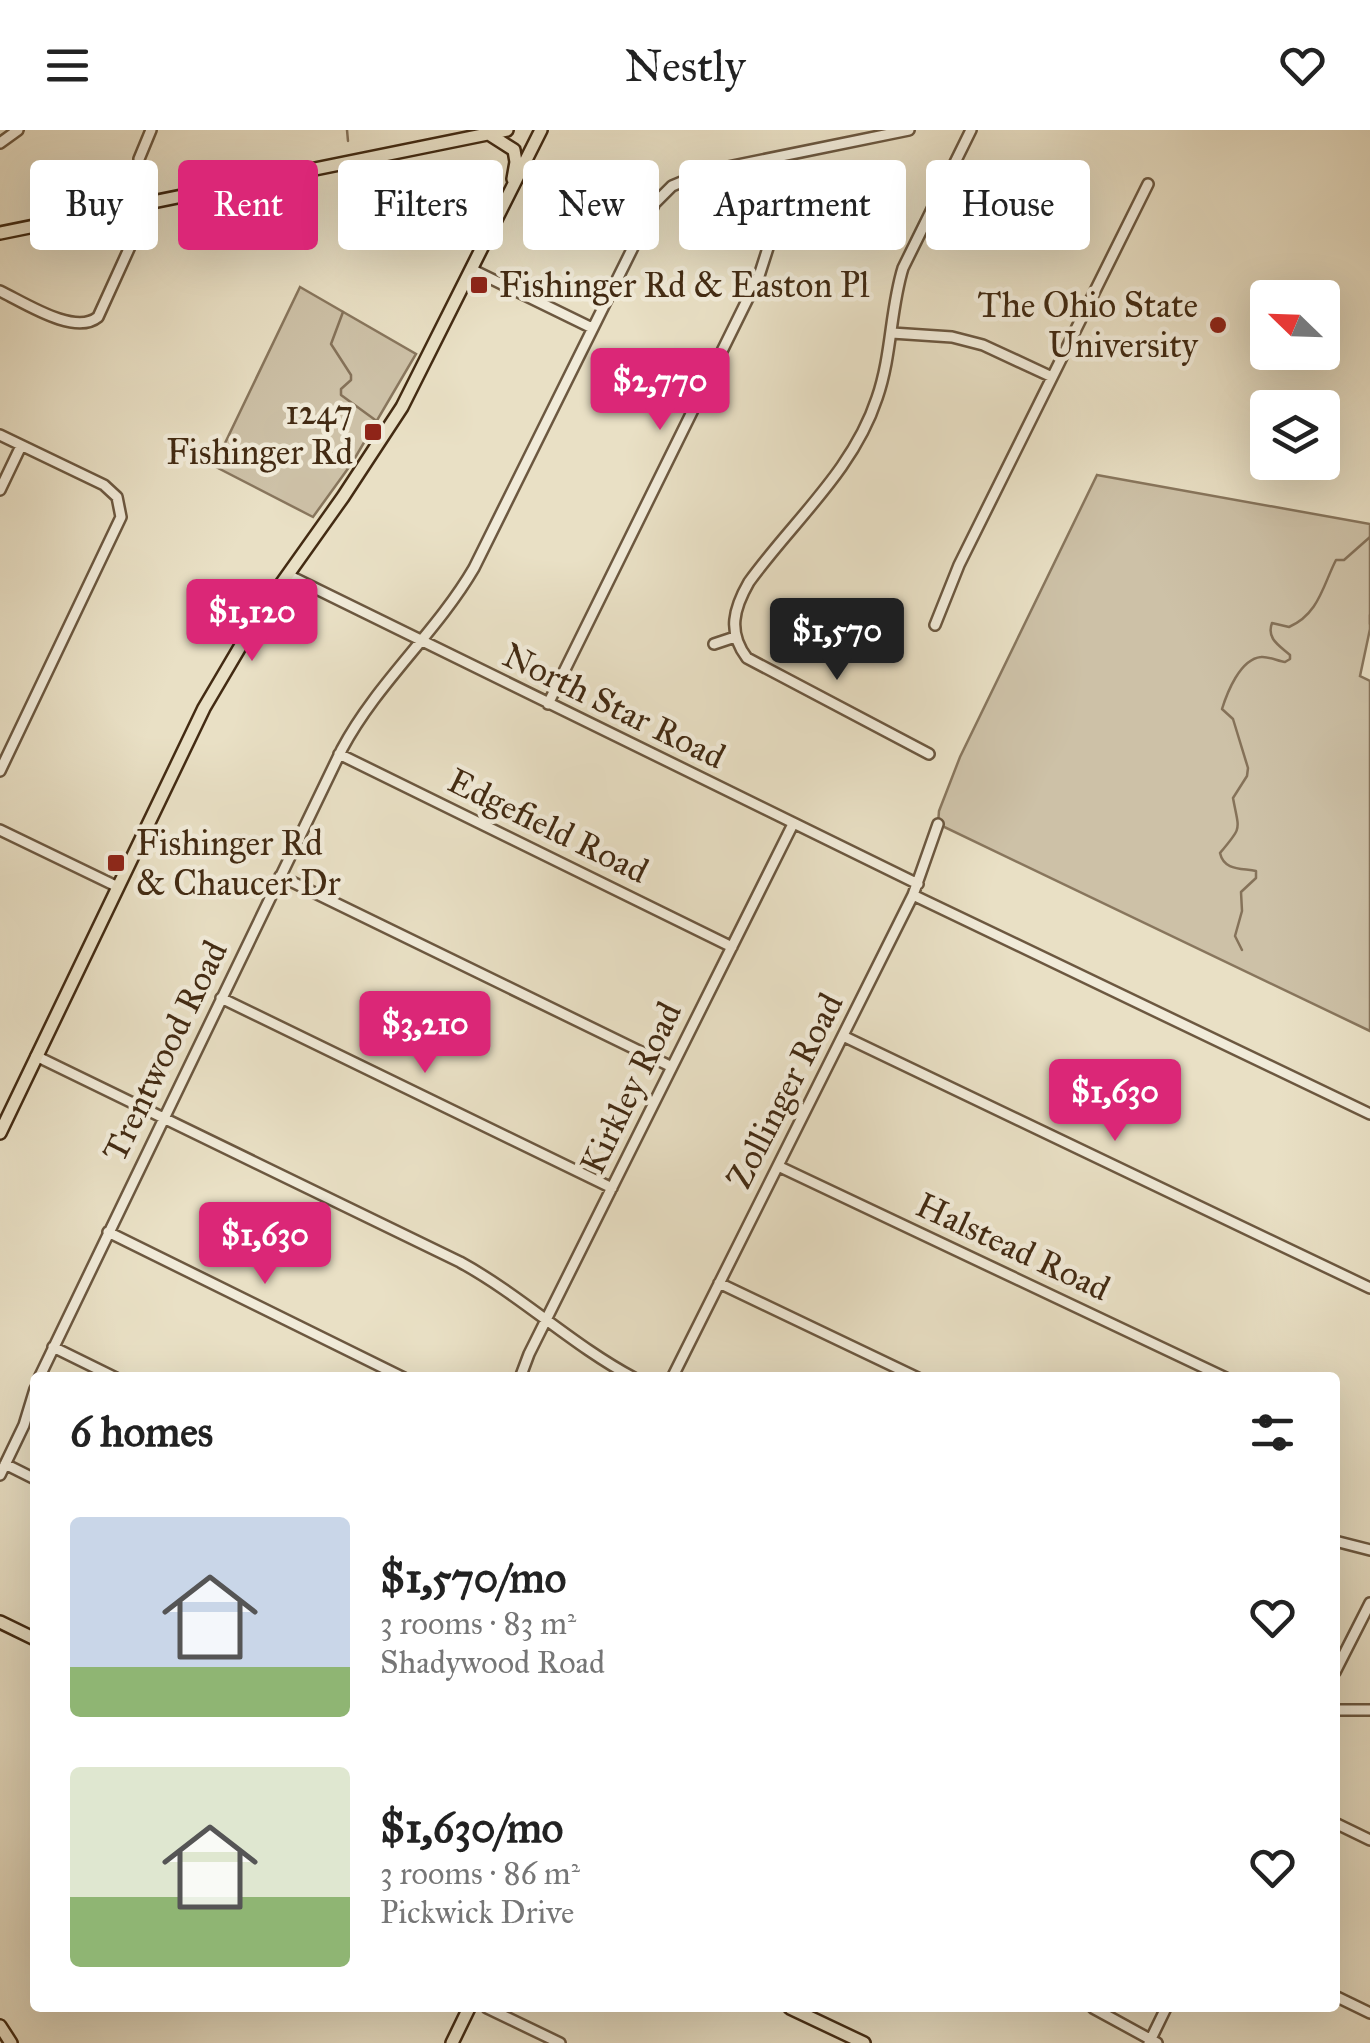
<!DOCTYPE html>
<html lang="en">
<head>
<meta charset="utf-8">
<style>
  :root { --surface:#fff; --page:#f6f6f6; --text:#222; --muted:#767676; --accent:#db2777 }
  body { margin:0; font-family:"IM FELL Great Primer",serif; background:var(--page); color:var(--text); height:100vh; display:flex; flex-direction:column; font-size:38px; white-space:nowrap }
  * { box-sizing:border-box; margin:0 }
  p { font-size:32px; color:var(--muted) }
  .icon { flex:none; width:55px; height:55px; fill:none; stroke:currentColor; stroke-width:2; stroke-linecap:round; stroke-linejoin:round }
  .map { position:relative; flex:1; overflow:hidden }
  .drawer { position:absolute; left:30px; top:1242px; width:1310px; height:640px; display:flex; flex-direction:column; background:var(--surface); border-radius:10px; box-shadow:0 10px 40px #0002 }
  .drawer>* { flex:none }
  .banner { position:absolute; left:30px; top:30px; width:1310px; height:90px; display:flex; gap:20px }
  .needle { width:65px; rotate:293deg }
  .buttons { position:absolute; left:1250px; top:150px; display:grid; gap:20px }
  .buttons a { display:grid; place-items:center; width:90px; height:90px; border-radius:10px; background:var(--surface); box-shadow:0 10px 40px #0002; font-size:50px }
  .price { position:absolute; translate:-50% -85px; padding:0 22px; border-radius:10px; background:var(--accent); color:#fff; font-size:32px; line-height:65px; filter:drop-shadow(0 2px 5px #0008) }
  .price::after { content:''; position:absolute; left:50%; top:60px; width:30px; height:22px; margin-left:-15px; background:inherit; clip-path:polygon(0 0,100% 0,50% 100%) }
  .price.on { background:#222; color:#fff }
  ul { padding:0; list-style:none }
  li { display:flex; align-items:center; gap:30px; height:250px; padding:0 40px }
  li span { display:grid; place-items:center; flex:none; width:280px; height:200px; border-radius:10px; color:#555 }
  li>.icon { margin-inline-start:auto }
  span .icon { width:120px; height:120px; fill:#fffc; stroke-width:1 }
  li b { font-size:42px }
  h2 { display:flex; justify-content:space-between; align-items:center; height:120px; padding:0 40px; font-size:42px }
  .chip { padding:0 35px; border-radius:10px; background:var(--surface); box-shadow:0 10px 40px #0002; font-size:35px; line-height:90px }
  .chip.on { background:var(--accent); color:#fff }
  header { display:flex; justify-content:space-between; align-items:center; height:130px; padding:0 40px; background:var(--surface); font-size:45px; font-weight:600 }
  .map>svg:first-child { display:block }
</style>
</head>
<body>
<header><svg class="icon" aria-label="menu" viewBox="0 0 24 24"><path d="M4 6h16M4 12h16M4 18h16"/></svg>Nestly<svg class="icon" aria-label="heart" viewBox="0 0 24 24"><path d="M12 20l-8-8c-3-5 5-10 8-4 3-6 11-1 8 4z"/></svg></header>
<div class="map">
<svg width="1370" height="1913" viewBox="0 0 1370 1913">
  <rect width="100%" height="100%" fill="#e9e0c5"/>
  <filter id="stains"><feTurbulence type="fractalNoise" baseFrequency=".002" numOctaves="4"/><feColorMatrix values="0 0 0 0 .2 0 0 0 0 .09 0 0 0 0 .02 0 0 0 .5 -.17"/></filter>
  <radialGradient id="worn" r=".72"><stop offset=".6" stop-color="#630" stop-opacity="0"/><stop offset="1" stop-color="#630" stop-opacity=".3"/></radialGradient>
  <path fill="#cdc1a7" stroke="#88765d" stroke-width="2.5" d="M300 157 416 224 352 333 313 387 214 336Z
    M1097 345 1370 394V499L1360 546 1370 551V901L938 694 939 681 960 627Z"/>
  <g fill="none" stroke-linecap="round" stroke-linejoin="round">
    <path stroke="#857259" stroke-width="2.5" d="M347 0 348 11
      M343 182 331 214 351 245V250L341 259V265L378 292
      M1370 485V494
      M1242 820 1235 806 1242 781 1241 762 1256 748V741C1242 738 1224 741 1220 723 1243 696 1239 701 1233 668L1247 646 1248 638 1233 589 1222 579C1227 563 1240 529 1261 527 1268 526 1278 531 1285 532L1290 529V525C1280 516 1266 509 1272 493L1289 497C1319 484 1323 455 1336 430H1344L1370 407"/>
    <defs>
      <path id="minor" d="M0 13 18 0
        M940 65 966 77 991 83
        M991 84a11 11 0 1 1 22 0a11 11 0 1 1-22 0Z
        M473 140 592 198
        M0 161C25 173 75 206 98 187L143 88 139 29 151 0
        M892 203 952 207 983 215 1052 247
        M0 305 104 355 117 367 121 387 0 641
        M0 360 21 316
        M288 445 918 754
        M935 495 959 435 1148 54
        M714 514 735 507
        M548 574 759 146 775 96 769 29
        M339 624 732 817
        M929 624 747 528C727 502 734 478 749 452 793 391 853 341 877 268 892 225 890 180 903 138L971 0
        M0 700 118 757
        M280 746 672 937
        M913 765 1370 984
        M221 868 612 1058
        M843 906 1370 1158
        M36 926 460 1132C522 1166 572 1215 634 1248
        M778 1036 1226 1248
        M108 1102 404 1248
        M719 1153 918 1248
        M53 1217 116 1248
        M39 1248 342 619C377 553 436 503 474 438L655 73 672 56 708 41 909 0
        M520 1248 529 1224 793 694
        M672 1248 913 765 938 694
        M5 1334 35 1349
        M0 1345 24 1295 35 1259
        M1335 1411 1370 1420
        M1335 1542 1370 1473
        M1335 1580H1370
        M1335 1693 1370 1710
        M1335 1866 1370 1883
        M487 1878 560 1913
        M1093 1878 1157 1913
        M1149 1913 1166 1878"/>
      <path id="major" d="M489 4 514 20 516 32 513 49
        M0 103 507 0
        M0 1003 204 578 257 488 343 367 402 277 541 0
        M0 1492 35 1509
        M790 1878 864 1913
        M0 1896 11 1913
        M452 1913 469 1878"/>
    </defs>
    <use href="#minor" stroke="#6c5840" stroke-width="14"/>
    <use href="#major" stroke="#432b13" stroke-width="16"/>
    <use href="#minor" stroke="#f1ebd9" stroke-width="9"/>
    <use href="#major" stroke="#e9e0c5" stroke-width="11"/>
  </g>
  <g fill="#8f2418" stroke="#f1ebd9" stroke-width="4">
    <rect x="469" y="145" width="20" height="20" rx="5"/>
    <circle cx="1218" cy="195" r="10"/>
    <rect x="363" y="292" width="20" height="20" rx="5"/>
    <rect x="106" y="723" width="20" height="20" rx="5"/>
  </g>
  <g text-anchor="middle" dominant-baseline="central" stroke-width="9" stroke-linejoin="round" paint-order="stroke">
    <g font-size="35" fill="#432b13" stroke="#f1ebd9" text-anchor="start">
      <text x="499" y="155">Fishinger Rd &amp; Easton Pl</text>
      <text x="1198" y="175" text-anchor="end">The Ohio State<tspan x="1198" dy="40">University</tspan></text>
      <text x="353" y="282" text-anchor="end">1247<tspan x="353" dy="40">Fishinger Rd</tspan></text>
      <text x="136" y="713">Fishinger Rd<tspan x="136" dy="40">&amp; Chaucer Dr</tspan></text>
    </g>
    <g font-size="35" fill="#432b13" stroke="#f1ebd9">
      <text transform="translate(614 576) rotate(26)">North Star Road</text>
      <text transform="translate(548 696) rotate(26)">Edgefield Road</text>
      <text transform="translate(165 921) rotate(-64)">Trentwood Road</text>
      <text transform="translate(631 958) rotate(-64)">Kirkley Road</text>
      <text transform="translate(785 961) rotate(-63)">Zollinger Road</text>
      <text transform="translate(1013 1117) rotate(25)">Halstead Road</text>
    </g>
  </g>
  <rect width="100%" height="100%" filter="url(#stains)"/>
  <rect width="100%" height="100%" fill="url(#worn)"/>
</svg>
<div class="buttons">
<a><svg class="needle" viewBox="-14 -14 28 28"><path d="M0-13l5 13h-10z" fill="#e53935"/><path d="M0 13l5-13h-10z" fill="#767676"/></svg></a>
<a><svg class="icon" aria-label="layers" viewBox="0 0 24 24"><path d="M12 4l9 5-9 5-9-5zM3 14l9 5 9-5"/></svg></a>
</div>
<b class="price" style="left:660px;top:303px">$2,770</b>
<b class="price" style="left:252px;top:534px">$1,120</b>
<b class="price on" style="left:837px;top:553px">$1,570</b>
<b class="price" style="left:425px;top:946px">$3,210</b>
<b class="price" style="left:1115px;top:1014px">$1,630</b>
<b class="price" style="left:265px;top:1157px">$1,630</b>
<div class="banner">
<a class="chip">Buy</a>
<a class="chip on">Rent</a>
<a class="chip">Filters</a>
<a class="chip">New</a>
<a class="chip">Apartment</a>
<a class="chip">House</a>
</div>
<section class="drawer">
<h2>6 homes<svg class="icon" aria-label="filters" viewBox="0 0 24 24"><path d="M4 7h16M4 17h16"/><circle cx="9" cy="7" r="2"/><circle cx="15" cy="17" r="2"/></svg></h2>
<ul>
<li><span style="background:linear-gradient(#c9d6e8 75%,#8fb573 0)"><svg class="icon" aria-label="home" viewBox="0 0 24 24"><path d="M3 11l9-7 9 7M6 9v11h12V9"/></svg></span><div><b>$1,570/mo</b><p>3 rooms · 83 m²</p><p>Shadywood Road</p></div><svg class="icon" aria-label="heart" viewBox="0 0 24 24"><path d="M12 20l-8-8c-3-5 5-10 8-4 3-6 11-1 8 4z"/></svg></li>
<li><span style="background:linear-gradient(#dfe7d0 65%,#8fb573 0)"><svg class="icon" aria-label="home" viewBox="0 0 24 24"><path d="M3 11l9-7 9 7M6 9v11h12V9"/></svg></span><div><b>$1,630/mo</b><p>3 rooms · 86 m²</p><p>Pickwick Drive</p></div><svg class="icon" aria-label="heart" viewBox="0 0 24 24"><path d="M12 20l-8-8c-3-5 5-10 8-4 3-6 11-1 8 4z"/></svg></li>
</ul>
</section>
</div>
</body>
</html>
